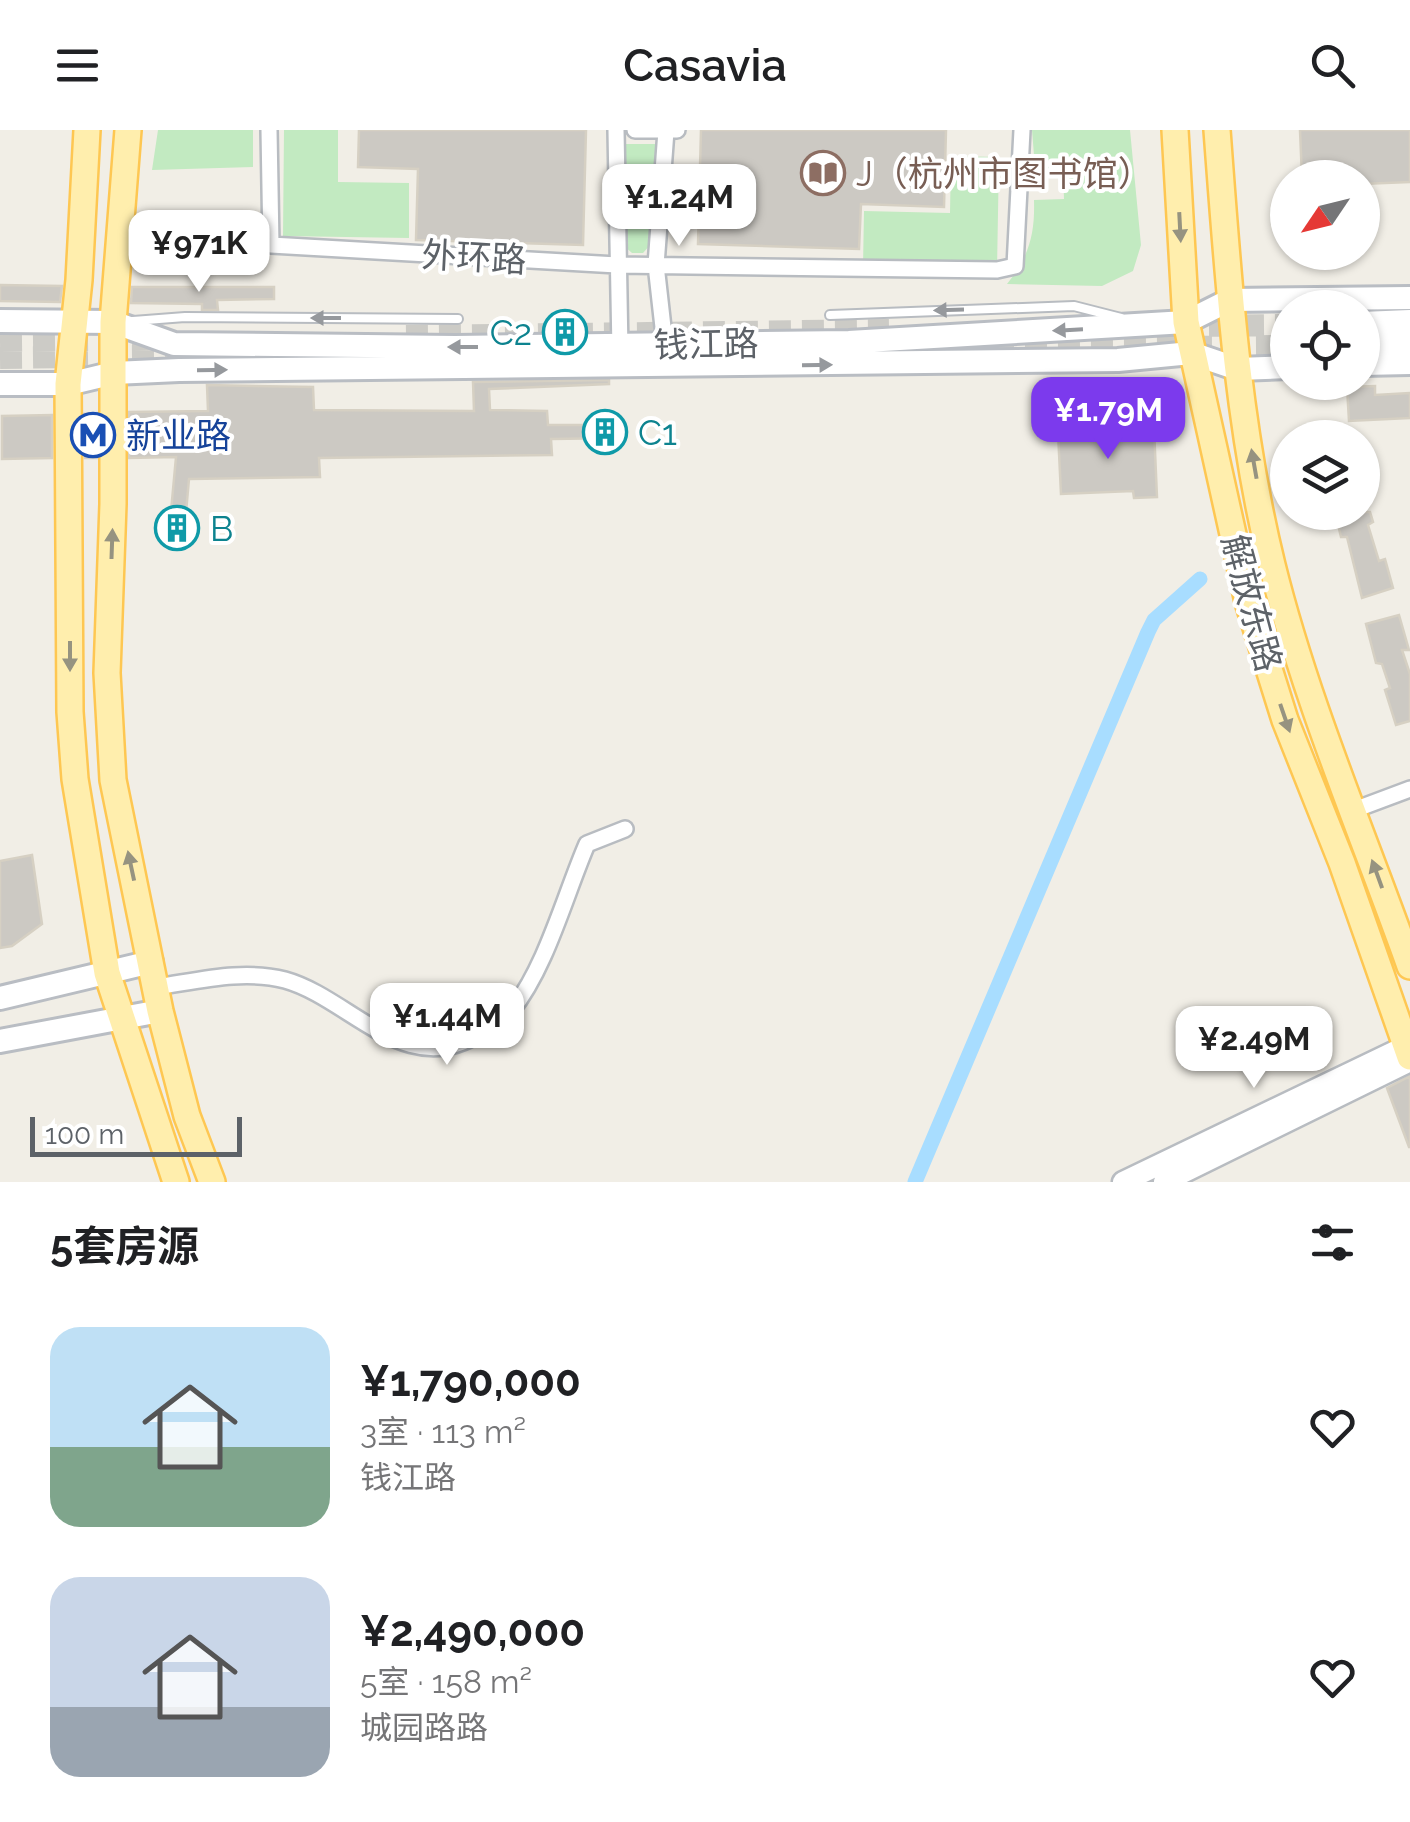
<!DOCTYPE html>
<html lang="zh">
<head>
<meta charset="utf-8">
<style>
  :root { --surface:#fff; --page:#f6f6f6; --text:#202124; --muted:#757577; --accent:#7c3aed }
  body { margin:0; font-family:Raleway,"Noto Sans SC",sans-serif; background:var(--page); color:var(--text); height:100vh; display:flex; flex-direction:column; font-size:38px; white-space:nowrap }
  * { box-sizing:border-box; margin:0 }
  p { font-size:32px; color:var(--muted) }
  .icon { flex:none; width:55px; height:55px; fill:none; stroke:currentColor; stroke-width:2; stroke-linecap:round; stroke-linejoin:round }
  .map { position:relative; height:1052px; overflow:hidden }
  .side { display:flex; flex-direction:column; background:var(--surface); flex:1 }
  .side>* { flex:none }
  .needle { width:65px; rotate:235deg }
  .tools { position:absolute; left:1270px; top:30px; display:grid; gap:20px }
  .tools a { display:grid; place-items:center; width:110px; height:110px; border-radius:50%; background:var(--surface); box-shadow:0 2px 8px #0004; font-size:50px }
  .scale { position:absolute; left:30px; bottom:25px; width:212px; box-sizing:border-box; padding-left:10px; border:5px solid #5d6268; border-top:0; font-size:28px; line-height:35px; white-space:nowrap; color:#5d6268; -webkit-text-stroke:8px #fff; paint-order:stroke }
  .price { position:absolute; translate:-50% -85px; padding:0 22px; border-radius:20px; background:#fff; color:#222; font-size:32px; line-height:65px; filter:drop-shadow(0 2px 5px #0008) }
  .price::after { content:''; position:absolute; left:50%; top:60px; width:30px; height:22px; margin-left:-15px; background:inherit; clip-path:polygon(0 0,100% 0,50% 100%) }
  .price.active { background:var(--accent); color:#fff }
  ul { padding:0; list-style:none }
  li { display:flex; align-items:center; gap:30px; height:250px; padding:0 50px }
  li span { display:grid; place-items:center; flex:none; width:280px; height:200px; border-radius:30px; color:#555 }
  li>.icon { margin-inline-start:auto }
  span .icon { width:120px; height:120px; fill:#fffc; stroke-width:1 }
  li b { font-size:42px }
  h2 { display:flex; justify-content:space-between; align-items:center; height:120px; padding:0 50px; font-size:42px }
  header { display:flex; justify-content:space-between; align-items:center; height:130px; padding:0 50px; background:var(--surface); font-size:45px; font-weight:600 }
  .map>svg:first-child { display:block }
</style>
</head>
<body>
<header><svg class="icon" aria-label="menu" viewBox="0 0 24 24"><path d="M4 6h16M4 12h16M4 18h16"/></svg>Casavia<svg class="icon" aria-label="search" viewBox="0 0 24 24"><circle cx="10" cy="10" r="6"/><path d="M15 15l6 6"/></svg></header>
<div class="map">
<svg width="1410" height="1052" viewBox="0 0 1410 1052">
  <rect width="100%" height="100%" fill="#f1eee6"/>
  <path fill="#c2eac1" d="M158 0H253V37L152 40Z
    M284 0H338V52L409 53V108L283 106Z
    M1032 0H1130L1141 115 1133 141 1102 156 1007 154C1029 126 1035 105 1034 70L1064 69 1063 39 1035 38Z
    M625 14H656L651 114 643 123H632L623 115Z
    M951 26 999 27 997 140 863 137 864 81 950 83Z"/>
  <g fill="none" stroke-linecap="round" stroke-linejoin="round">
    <path stroke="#a8ddff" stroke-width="15" d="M915 1052 1148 502 1154 490 1200 449"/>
  </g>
  <path fill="#ccc9c3" stroke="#d6d0c3" stroke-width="2.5" d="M359 0H586L583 115 416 110 418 39 358 37Z
    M701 0H946L944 77 861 74 859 119 698 114Z
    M1300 0H1410V52L1362 54V48H1302Z
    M0 155 62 156 60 172 0 171Z
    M132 157H274V169L217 170 218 180H202V174L131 173Z
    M609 250V254L489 259 490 280 547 281 548 295H619V308L551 309 552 325 319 328 320 347 189 349 183 416 168 414 176 327 129 328V282L208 281 207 255 313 257 314 280 474 281 473 252Z
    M1375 256V265L1410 263V288L1349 291 1347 257Z
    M97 283V328H85L84 284Z
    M52 285V328L2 329V286Z
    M1154 298 1157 367 1134 368 1133 361 1061 364 1058 302Z
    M1335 382H1370L1373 392 1368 395 1379 431 1385 429 1393 458 1362 468 1347 407H1341Z
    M1399 485 1409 520H1402L1410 544V591L1396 595 1385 560 1390 558 1382 534 1376 533 1366 494Z
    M32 725 42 794 12 816 0 818V731Z
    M1410 946V1017H1409L1387 958Z"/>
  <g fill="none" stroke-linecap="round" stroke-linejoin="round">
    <path stroke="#cccbc6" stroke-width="22" stroke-dasharray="22 11" stroke-linecap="butt" d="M1176 196 1288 195
      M406 206 889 200
      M0 211 159 209
      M893 219 1288 216
      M0 228 241 225"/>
    <defs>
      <path id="service" d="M830 185 1074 176 1121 188
        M133 191 185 187 458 189"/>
      <path id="minor" d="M269 0 271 115 617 135 997 140 1015 136 1022 0
        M616 0 620 221
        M635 0H677
        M666 1 656 135 666 224
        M1354 680 1410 659
        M156 857C198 851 242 839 285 850 350 868 406 951 480 903 490 897 504 890 511 881 546 838 565 765 587 714L625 699"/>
      <path id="tertiary" d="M1123 1052 1406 916
        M1164 1052 1410 931"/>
      <path id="secondary" d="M0 191 113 192 174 214 455 217 849 212 1186 192 1230 170 1410 168
        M1362 193 1410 191
        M1362 214 1410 212
        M1362 234 1410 233
        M0 254H68L114 243 179 240 1118 230 1191 223 1238 239 1288 237
        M0 868 151 832
        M0 911 160 881"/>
      <path id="primary" d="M87 0 79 150 68 254 70 582 75 649 107 843 176 1052
        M128 0 113 192V374L107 543 113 650 160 881 187 986 212 1052
        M1175 0 1186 192 1248 472 1285 590 1342 733 1410 927
        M1217 0C1228 145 1237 294 1272 435 1306 572 1363 704 1410 836"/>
    </defs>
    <use href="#service" stroke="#b8bcc1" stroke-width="12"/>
    <use href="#minor" stroke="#b8bcc1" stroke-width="20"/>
    <use href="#tertiary" stroke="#b8bcc1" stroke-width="25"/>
    <use href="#secondary" stroke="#b9bdc3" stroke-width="28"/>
    <use href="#primary" stroke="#fec752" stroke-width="30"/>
    <use href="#service" stroke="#fff" stroke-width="8"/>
    <use href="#minor" stroke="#fff" stroke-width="15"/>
    <use href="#tertiary" stroke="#fff" stroke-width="20"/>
    <use href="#secondary" stroke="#fff" stroke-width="22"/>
    <use href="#primary" stroke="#ffeead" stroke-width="25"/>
  </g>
  <defs><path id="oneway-solid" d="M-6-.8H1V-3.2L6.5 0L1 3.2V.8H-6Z" transform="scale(2.5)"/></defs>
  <g fill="#969380">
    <use href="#oneway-solid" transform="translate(1180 97) rotate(87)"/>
    <use href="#oneway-solid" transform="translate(1254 334) rotate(-100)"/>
    <use href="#oneway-solid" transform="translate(112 414) rotate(-88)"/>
    <use href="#oneway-solid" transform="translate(70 526) rotate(90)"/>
    <use href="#oneway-solid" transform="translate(1285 588) rotate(71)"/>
    <use href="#oneway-solid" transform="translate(131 736) rotate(-102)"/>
    <use href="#oneway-solid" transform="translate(1377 744) rotate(-110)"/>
  </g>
  <g fill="#96999d">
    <use href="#oneway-solid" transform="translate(949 180) rotate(178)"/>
    <use href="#oneway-solid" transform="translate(326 188) rotate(-180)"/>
    <use href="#oneway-solid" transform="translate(1068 200) rotate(177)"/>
    <use href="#oneway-solid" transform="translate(463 217) rotate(180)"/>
    <use href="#oneway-solid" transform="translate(817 235) rotate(-1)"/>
    <use href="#oneway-solid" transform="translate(212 240) rotate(-1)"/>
  </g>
  <defs>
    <symbol id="library-ring" viewBox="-11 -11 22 22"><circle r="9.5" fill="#fff" stroke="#8d6e63" stroke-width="1.5"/><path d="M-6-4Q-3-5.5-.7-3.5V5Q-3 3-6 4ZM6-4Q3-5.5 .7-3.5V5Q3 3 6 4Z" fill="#8d6e63"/></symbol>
    <symbol id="building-ring" viewBox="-11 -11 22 22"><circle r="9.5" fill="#fff" stroke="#0f9aa8" stroke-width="1.5"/><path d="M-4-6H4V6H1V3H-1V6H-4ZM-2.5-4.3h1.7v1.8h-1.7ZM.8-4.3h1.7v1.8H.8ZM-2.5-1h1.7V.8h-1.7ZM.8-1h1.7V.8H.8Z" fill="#0f9aa8"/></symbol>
    <symbol id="metro-ring" viewBox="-11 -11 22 22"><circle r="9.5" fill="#fff" stroke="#1a4fb4" stroke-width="1.5"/><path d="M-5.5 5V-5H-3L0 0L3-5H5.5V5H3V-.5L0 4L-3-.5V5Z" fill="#1a4fb4"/></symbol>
  </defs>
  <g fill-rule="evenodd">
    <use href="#library-ring" x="798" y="18" width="50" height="50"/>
    <use href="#building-ring" x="540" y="177" width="50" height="50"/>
    <use href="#building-ring" x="580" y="277" width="50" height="50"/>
    <use href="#metro-ring" x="68" y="280" width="50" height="50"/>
    <use href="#building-ring" x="152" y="373" width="50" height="50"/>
  </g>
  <g text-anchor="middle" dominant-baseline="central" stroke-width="8" stroke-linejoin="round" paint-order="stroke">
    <g font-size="35" fill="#785e54" stroke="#fff" text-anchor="start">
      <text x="856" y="43">J（杭州市图书馆）</text>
    </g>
    <g font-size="35" fill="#5d6268" stroke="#fff">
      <text transform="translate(474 127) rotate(3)">外环路</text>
      <text transform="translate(706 214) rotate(-1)">钱江路</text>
      <text transform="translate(1252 473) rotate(75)">解放东路</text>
    </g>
    <g font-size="35" fill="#0d838f" stroke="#fff" text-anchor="start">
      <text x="532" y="202" text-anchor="end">C2</text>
      <text x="638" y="302">C1</text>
      <text x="210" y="398">B</text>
    </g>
    <g font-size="35" fill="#164399" stroke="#fff" text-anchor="start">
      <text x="126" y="305">新业路</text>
    </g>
  </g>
</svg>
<div class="tools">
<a><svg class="needle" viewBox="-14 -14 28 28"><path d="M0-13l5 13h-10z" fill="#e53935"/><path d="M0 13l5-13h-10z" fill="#757577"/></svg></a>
<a><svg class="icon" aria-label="locate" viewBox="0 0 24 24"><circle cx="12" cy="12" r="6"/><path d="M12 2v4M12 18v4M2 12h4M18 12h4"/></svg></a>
<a><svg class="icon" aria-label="layers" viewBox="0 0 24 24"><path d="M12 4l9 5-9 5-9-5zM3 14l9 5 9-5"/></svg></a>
</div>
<div class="scale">100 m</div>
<b class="price" style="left:679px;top:119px">¥1.24M</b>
<b class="price" style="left:199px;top:165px">¥971K</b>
<b class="price active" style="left:1108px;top:332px">¥1.79M</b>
<b class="price" style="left:447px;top:938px">¥1.44M</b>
<b class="price" style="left:1254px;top:961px">¥2.49M</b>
</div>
<section class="side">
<h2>5套房源<svg class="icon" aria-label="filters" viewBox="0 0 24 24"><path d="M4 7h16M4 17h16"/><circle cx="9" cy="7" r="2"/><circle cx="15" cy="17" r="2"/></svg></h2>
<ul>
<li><span style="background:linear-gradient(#bfe0f5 60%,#7fa58c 0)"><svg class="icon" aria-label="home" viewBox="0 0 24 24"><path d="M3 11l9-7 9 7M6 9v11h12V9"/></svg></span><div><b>¥1,790,000</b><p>3室 · 113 m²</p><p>钱江路</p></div><svg class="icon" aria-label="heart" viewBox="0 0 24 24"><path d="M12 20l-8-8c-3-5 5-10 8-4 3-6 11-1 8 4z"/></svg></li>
<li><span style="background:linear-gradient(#c9d6e8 65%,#9aa5b1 0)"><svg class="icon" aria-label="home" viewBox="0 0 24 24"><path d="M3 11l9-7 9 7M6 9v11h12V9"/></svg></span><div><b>¥2,490,000</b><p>5室 · 158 m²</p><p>城园路路</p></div><svg class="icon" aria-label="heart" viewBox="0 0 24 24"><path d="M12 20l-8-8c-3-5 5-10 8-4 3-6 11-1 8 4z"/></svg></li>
</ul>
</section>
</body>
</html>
